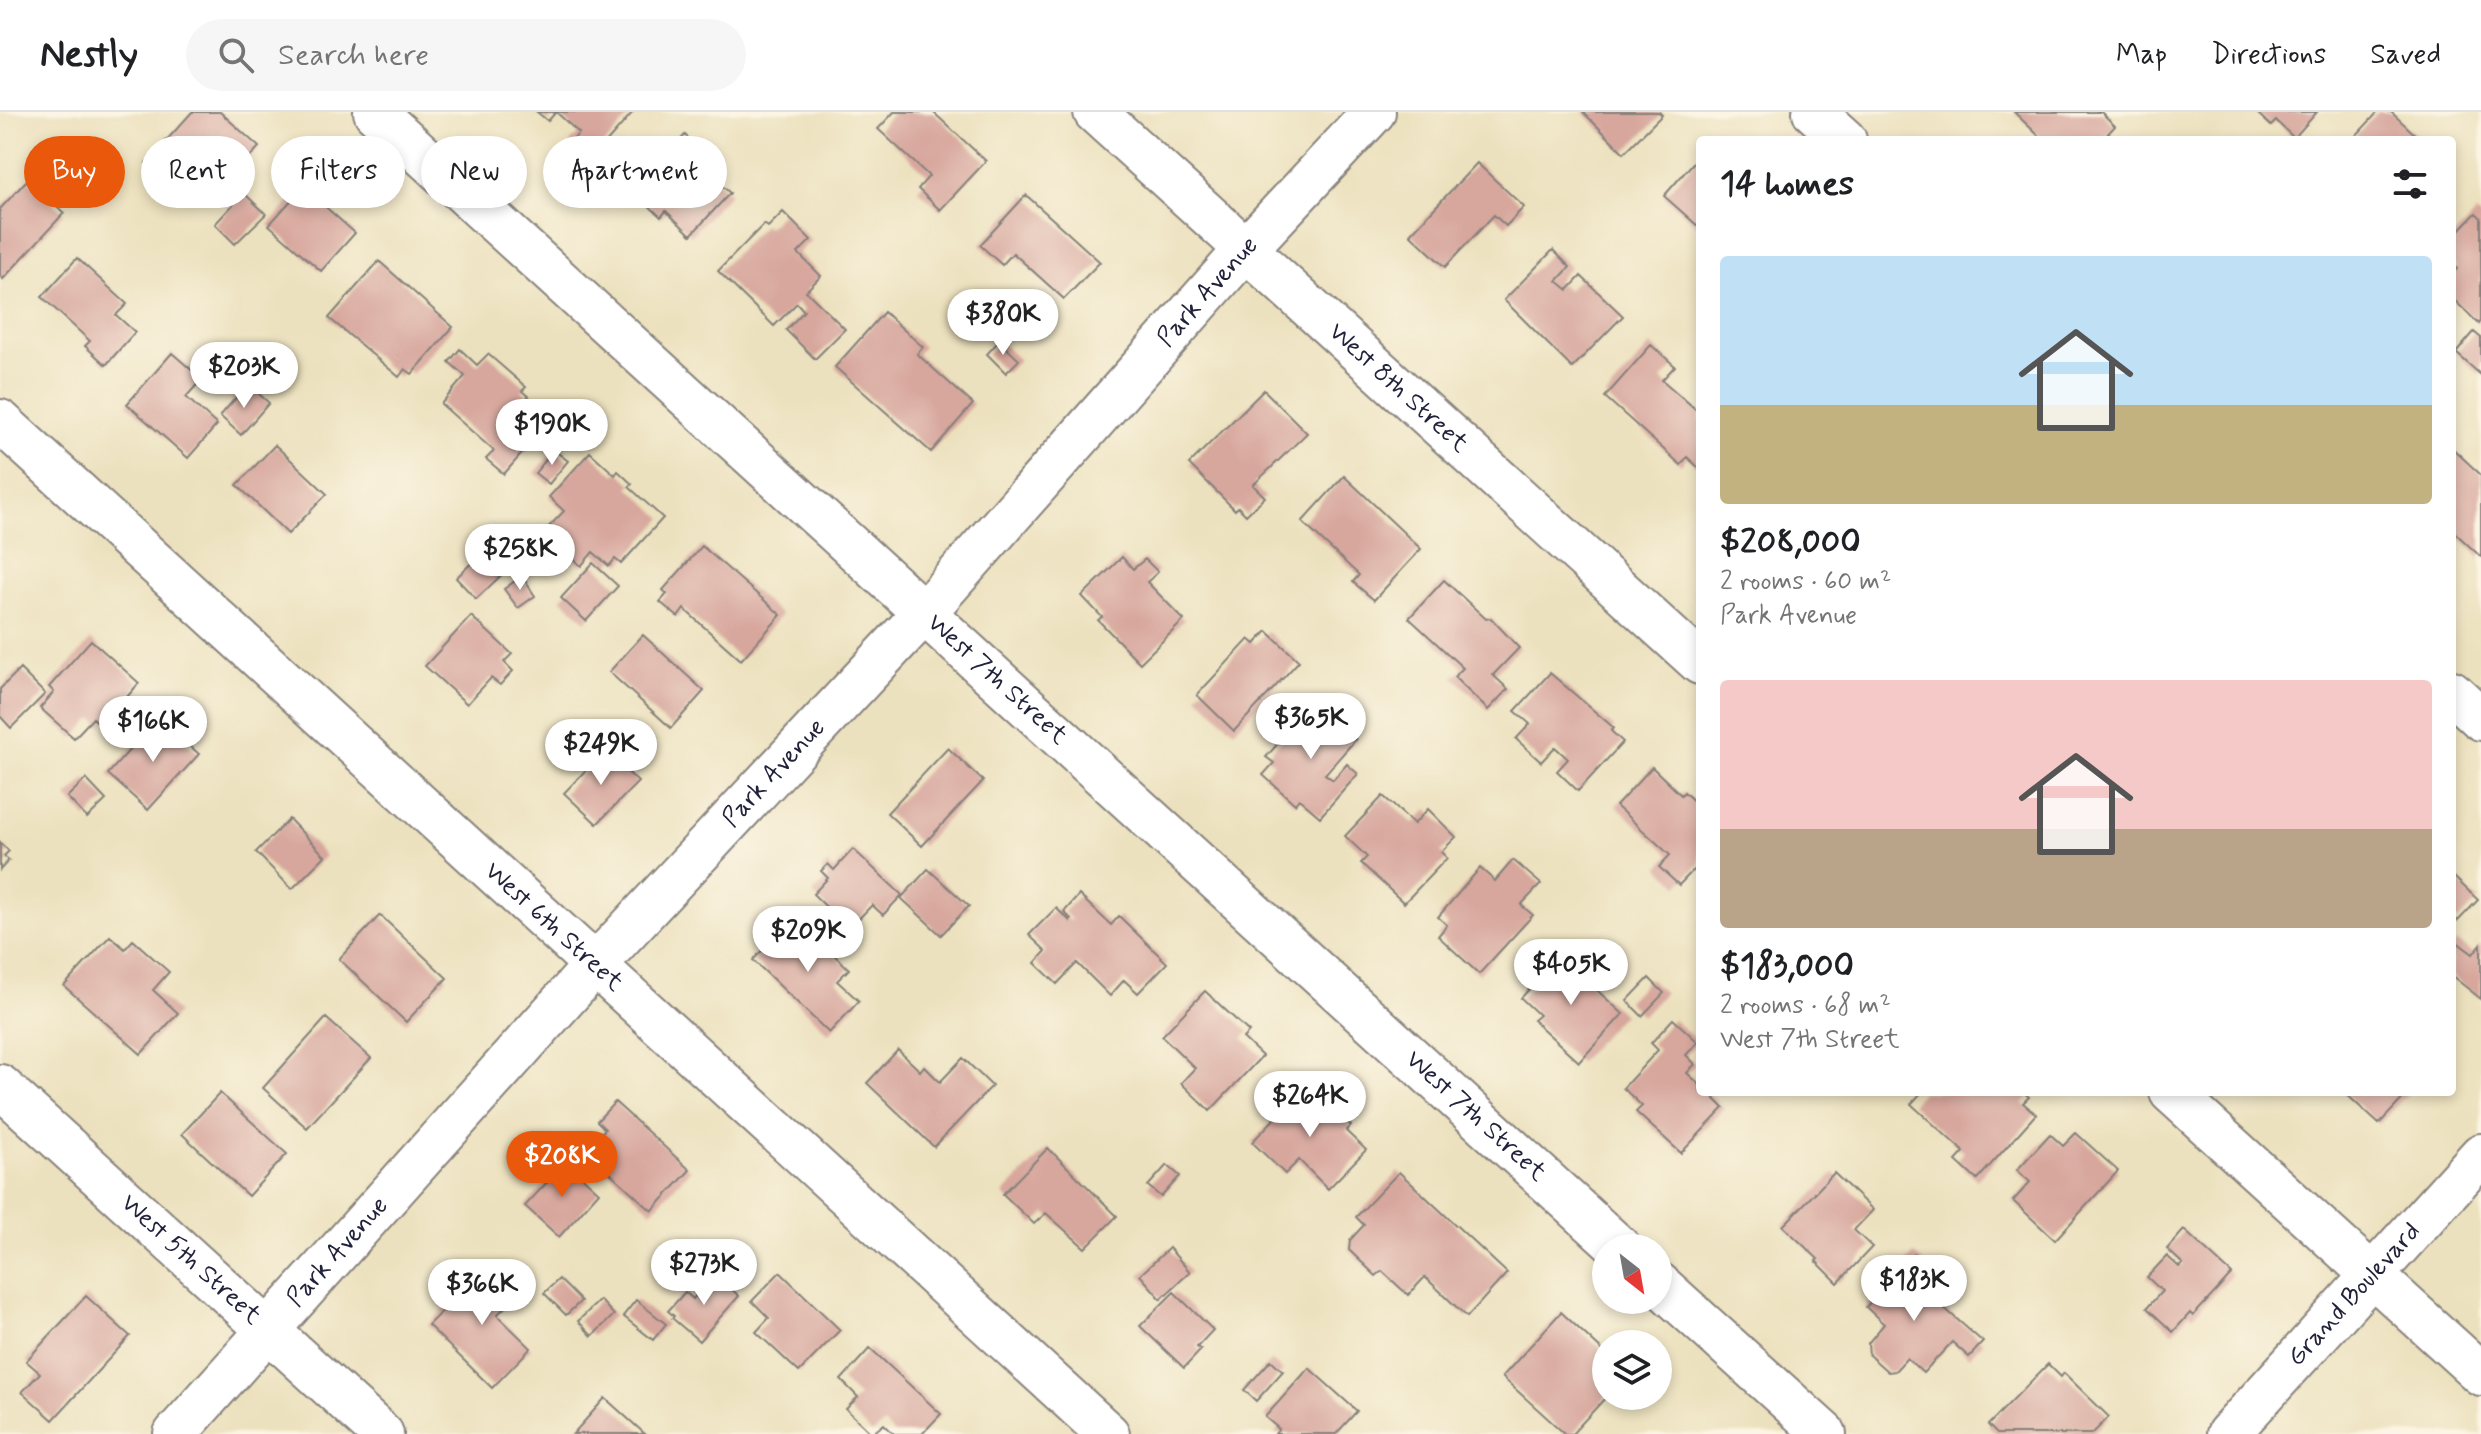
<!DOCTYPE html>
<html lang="en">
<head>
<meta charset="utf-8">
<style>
  :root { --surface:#fff; --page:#f6f6f6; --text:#202124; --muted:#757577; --line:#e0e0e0; --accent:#ea580c }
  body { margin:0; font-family:Mynerve,sans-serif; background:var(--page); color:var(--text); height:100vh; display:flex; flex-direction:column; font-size:30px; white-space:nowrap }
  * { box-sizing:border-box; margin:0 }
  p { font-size:26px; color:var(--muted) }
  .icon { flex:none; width:44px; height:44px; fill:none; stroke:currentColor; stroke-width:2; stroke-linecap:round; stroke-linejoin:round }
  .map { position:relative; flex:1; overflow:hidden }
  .details { position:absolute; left:1696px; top:24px; width:760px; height:960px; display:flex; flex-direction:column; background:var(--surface); border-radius:8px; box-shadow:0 4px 12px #0003 }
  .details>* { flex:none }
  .banner { position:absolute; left:24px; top:24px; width:760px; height:72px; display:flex; gap:16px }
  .needle { width:52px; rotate:149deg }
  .buttons { position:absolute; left:1592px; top:1122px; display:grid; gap:16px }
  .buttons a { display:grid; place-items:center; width:80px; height:80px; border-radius:50%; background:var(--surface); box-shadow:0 4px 12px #0003; font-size:40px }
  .price { position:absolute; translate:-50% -68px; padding:0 18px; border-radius:28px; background:#fff; color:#222; font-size:26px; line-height:52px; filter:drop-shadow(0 2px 4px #0008) }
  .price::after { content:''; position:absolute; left:50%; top:48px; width:24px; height:18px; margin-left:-12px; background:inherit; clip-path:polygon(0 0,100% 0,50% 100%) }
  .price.active { background:var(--accent); color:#fff }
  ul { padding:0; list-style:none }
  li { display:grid; align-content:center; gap:16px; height:424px; padding:0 24px }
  li span { display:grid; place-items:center; height:248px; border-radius:8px; color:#555 }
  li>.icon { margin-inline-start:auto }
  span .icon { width:144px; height:144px; fill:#fffc; stroke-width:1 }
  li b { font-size:34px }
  h2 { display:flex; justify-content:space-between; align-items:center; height:96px; padding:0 24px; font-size:34px }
  .chip { padding:0 28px; border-radius:36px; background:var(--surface); box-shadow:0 4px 12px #0003; font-size:28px; line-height:72px }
  .chip.active { background:var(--accent); color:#fff }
  header { display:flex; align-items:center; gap:48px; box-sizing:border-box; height:112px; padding:0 40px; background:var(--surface); border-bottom:2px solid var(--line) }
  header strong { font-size:38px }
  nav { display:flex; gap:44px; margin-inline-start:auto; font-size:28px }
  .search { width:560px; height:72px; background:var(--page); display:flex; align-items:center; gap:20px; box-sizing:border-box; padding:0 28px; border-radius:44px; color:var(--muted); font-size:30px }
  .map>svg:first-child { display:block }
</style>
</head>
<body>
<header>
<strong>Nestly</strong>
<div class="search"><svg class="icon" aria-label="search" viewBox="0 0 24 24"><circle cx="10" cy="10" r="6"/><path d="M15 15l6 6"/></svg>Search here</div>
<nav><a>Map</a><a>Directions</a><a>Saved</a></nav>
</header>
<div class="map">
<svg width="2481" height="1322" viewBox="0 0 2481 1322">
  <rect width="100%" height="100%" fill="#fcf5e5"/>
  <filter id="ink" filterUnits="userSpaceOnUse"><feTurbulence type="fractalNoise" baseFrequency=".0125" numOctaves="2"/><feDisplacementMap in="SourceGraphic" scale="16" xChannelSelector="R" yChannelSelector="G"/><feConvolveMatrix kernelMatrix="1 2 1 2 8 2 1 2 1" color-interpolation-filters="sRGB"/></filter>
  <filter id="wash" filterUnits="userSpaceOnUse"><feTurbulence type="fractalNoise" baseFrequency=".006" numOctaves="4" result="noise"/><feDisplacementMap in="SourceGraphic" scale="32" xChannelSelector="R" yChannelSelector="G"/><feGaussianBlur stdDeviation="1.8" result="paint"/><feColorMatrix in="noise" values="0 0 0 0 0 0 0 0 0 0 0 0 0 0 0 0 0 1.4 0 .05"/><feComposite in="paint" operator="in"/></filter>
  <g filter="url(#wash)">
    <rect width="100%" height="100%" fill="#ece1be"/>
    <g id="blocks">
      <path fill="#d7a69c" d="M192 0H220L259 35 228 69 216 59 188 89 146 51Z
        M537 0H633L590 49 570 31 579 21 556 0 548 9Z
        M894 0H933L986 49 940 98 918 77 929 64 878 17Z
        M1583 0H1659L1662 3 1624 41Z
        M2014 0H2101L2115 14 2102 28H2043Z
        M2256 0H2317L2294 26 2276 9 2271 14Z
        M2378 0H2391L2421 28H2352Z
        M685 23 709 46 701 55 730 81 691 123 666 99 661 105 633 79Z
        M1700 43V116L1664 84Z
        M1477 51 1524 95 1506 114 1494 103 1445 155 1410 122Z
        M28 67 64 101 3 167 0 164V97Z
        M303 75 355 121 321 159 269 113Z
        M244 81 266 102 235 132 215 112Z
        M1026 83 1100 150 1064 187 1013 141 1002 153 980 133Z
        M783 100 811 128 798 141 821 164 806 179 845 217 815 247 786 218 804 199 797 191 774 214 718 159 764 112 768 115Z
        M2476 101 2481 106V209L2479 212 2452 186V162L2457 157 2452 151V126Z
        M1553 138 1570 155 1557 169 1568 178 1581 164 1623 204 1572 256 1504 188Z
        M77 146 127 192 116 203 135 220 106 253 85 234 90 229 42 185Z
        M379 149 453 215 412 262 405 257 399 265 329 206Z
        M884 200 923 235 917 242 973 292 931 340 835 255Z
        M2474 220 2481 226V263L2456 241Z
        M999 229 1019 248 1006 261 987 242Z
        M1651 233 1675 254 1662 268 1700 301V357L1687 345 1681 353 1605 285Z
        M460 237 477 253 488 242 526 275 522 279 553 306 504 362 486 347 494 339 441 292 465 264 449 250Z
        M172 241 202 267 186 285 217 313 188 346 127 292Z
        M248 272 269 291 241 323 220 304Z
        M1264 278 1307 321 1253 373 1265 385 1246 403 1238 395 1235 398 1189 352Z
        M275 333 327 382 288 422 237 373Z
        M2452 336 2481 363V445L2452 418Z
        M554 338 568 349 549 372 535 361Z
        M590 340 615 363 618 359 632 372 629 375 663 406 621 452 615 447 609 454 593 440 581 454 544 420 564 399 549 385Z
        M1344 364 1421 437 1374 488 1353 470 1359 463 1302 410Z
        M702 434 781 503 741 548 684 497 678 505 660 490 667 482 663 478Z
        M486 437 507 458 476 487 456 466Z
        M1122 445 1133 457 1145 447 1158 460 1147 470 1184 508 1140 551 1098 508 1102 505 1082 484Z
        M593 451 618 474 586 509 561 486Z
        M522 464 535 484 518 496 504 477Z
        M1444 468 1486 507 1491 506 1519 536 1493 563 1508 577 1488 598 1454 565 1463 556 1409 506Z
        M471 504 512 542 504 550 513 559 500 573 491 566 467 592 425 554Z
        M1267 519 1299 549 1234 619 1197 583 1249 527 1255 532Z
        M643 523 704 579 671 616 609 560Z
        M91 528 139 571 102 614 93 606 74 626 40 596 54 580 49 575Z
        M20 557 45 582 11 616 0 604V577Z
        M1550 561 1614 616 1611 619 1623 630 1578 679 1557 659 1568 647 1555 635 1541 650 1516 627 1530 612 1515 599Z
        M1314 591 1356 627 1325 662 1333 668 1347 652 1358 662 1320 705 1299 687 1295 692 1263 663 1274 651 1266 645Z
        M158 606 199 642 148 698 108 662Z
        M948 636 983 669 922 734 887 701Z
        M605 638 638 670 597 712 564 681Z
        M1652 655 1681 683 1684 680 1700 695V751L1679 773 1659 755 1670 743 1616 694Z
        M86 667 106 688 87 706 67 685Z
        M1383 684 1414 712 1428 697 1456 725 1441 740 1447 746 1404 791 1361 751 1367 745 1345 724Z
        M289 707 325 744 292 777 256 740Z
        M0 731 9 739 4 744 9 748 0 758Z
        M853 737 902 783 883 803 872 793 849 817 813 782 828 766 821 759 828 752 834 758Z
        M1513 748 1541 772 1521 793 1533 803 1479 862 1438 824 1447 813 1438 805 1480 756 1495 769Z
        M928 757 969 794 941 823 901 786Z
        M2452 763 2478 788 2458 809 2452 804Z
        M1079 783 1111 813 1119 804 1167 851 1138 881 1124 868 1110 884 1077 851 1057 872 1035 851 1046 839 1029 823 1056 796 1070 809 1071 807 1064 800Z
        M380 803 447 866 406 910 339 847Z
        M794 805 849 857 837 869 859 889 829 921 753 848Z
        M110 824 125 837 133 828 169 860 153 878 178 901 141 942 64 874Z
        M2457 830 2473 842 2481 832V887L2452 864V835Z
        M1572 844 1594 864 1588 870 1623 902 1579 950 1533 908 1539 903 1521 886 1559 845 1565 851Z
        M1649 866 1664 881 1642 904 1627 889Z
        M1205 879 1249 920 1243 926 1262 944 1210 999 1181 971 1195 956 1162 924Z
        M326 906 371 946 307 1016 263 976Z
        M1673 907 1698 930 1686 943 1695 952 1687 961 1700 973V980H1708L1724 996 1681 1041 1636 1000 1642 994 1623 976 1658 938 1651 931Z
        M898 938 920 959 924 954 940 970 963 946 992 974 934 1035 867 971Z
        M1308 972 1351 1014 1346 1019 1366 1038 1328 1077 1299 1048 1285 1062 1252 1030Z
        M1922 980H2023L2029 985 2023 991 2036 1002 1977 1068 1956 1049 1964 1040 1911 992Z
        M2344 980H2409L2379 1012Z
        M220 981 287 1042 248 1084 182 1022Z
        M615 990 690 1058 652 1099 586 1039 605 1017 597 1009Z
        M2076 1021 2118 1059 2055 1128 2013 1089 2030 1070 2017 1058 2050 1022 2063 1034Z
        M1048 1036 1117 1104 1085 1136 1046 1101 1034 1112 1003 1082Z
        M566 1050 599 1080 559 1125 525 1094Z
        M1167 1053 1180 1064 1161 1085 1148 1074Z
        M1399 1060 1507 1161 1467 1205 1425 1165 1408 1183 1382 1159 1376 1164 1349 1138 1350 1128 1364 1113 1356 1105Z
        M1834 1061 1873 1098 1854 1118 1872 1135 1838 1171 1816 1149 1818 1147 1783 1114Z
        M2184 1118 2232 1162 2193 1204 2190 1201 2173 1220 2147 1196 2162 1179 2147 1165 2167 1144 2179 1155 2183 1152 2167 1137Z
        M1169 1136 1190 1160 1161 1187 1140 1163Z
        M1914 1142 1933 1159 1919 1174 1983 1230 1969 1245 1952 1230 1923 1261 1907 1246 1895 1259 1888 1260 1869 1243 1868 1231 1884 1212 1866 1195Z
        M488 1153 518 1182 497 1203 531 1236 492 1276 428 1213Z
        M780 1160 840 1218 799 1260 756 1220 769 1206 752 1189Z
        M715 1162 739 1184 699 1229 672 1206 674 1204 668 1199 685 1180 693 1187Z
        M559 1167 581 1189 566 1203 544 1181Z
        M1174 1180 1213 1218 1197 1235 1201 1238 1184 1256 1140 1214Z
        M86 1184 130 1224 53 1308 22 1280 40 1261 26 1249Z
        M600 1188 614 1203 592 1224 578 1209Z
        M636 1188 666 1212 653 1228 623 1204Z
        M1561 1200 1606 1242 1601 1251 1606 1255V1285L1572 1322H1565L1502 1265Z
        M870 1236 941 1302 922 1322H894L884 1312 872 1322 846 1297 858 1285 841 1268Z
        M1271 1248 1283 1259 1256 1289 1244 1278Z
        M2048 1252 2061 1265 2064 1261 2109 1305 2092 1322H1997L1988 1313Z
        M1309 1256 1357 1299 1336 1322H1275L1279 1317 1265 1305Z
        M605 1286 645 1322H573Z"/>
    </g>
  </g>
  <g filter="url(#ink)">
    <use href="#blocks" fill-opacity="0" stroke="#87827c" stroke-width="2"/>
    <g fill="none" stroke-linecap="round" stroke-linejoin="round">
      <defs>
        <g id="minor">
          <path id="s1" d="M375 0 1620 1136"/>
          <path id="s2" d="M1095 0 1700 551"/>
          <path d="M1814 0 1845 28"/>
          <path id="s3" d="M0 309 1108 1322"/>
          <path d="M2452 580 2481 607"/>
          <path id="s4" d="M0 974 382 1322"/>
          <path d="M2171 980 2481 1262"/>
          <path d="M1658 1171 1825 1322"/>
          <path id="s5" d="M175 1322 595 853 923 502 1246 137 1374 0"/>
          <path id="s6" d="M2228 1322 2481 1043"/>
        </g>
      </defs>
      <use href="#minor" stroke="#87827c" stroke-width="46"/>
      <use href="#minor" stroke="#fff" stroke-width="42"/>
    </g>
  </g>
  <g text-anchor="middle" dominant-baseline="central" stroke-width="7" stroke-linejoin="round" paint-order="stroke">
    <g font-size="26" fill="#22223b" stroke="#fcf5e5">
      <text stroke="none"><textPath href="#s5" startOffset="1540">Park Avenue</textPath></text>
      <text stroke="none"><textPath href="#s2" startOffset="410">West 8th Street</textPath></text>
      <text stroke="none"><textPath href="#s1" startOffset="842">West 7th Street</textPath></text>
      <text stroke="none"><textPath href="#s5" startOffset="892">Park Avenue</textPath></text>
      <text stroke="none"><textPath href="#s3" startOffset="750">West 6th Street</textPath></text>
      <text stroke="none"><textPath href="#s1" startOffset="1490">West 7th Street</textPath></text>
      <text stroke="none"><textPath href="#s5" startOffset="244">Park Avenue</textPath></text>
      <text stroke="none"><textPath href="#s4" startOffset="258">West 5th Street</textPath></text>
      <text stroke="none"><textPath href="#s6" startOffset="188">Grand Boulevard</textPath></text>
    </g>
  </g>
</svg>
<div class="buttons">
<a><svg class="needle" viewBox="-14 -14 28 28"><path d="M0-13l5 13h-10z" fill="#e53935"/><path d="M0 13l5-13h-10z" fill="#757577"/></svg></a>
<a><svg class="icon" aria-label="layers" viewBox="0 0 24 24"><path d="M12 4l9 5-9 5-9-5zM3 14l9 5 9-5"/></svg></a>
</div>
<b class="price" style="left:1003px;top:245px">$380K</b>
<b class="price" style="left:244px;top:298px">$203K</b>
<b class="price" style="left:552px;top:355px">$190K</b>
<b class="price" style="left:520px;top:480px">$258K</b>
<b class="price" style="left:1311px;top:649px">$365K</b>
<b class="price" style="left:153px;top:652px">$166K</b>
<b class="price" style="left:601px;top:675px">$249K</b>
<b class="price" style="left:808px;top:862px">$209K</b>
<b class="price" style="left:1571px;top:895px">$405K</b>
<b class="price" style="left:1310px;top:1027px">$264K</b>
<b class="price active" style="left:562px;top:1087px">$208K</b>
<b class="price" style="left:704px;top:1195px">$273K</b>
<b class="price" style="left:1914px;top:1211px">$183K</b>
<b class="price" style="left:482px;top:1215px">$366K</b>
<div class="banner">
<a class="chip active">Buy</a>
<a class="chip">Rent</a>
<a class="chip">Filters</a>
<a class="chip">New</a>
<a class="chip">Apartment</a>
</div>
<section class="details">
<h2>14 homes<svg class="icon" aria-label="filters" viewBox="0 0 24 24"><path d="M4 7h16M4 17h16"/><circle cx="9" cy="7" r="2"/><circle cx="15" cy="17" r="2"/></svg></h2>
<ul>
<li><span style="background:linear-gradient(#bfe0f5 60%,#c2b280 0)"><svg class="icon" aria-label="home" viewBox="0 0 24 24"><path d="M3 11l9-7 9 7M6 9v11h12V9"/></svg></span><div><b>$208,000</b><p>2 rooms · 60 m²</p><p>Park Avenue</p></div></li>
<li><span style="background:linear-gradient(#f6c9c9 60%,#b9a48a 0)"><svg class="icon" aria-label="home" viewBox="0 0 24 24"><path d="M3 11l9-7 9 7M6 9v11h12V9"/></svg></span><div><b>$183,000</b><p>2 rooms · 68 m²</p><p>West 7th Street</p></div></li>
</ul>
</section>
</div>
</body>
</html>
